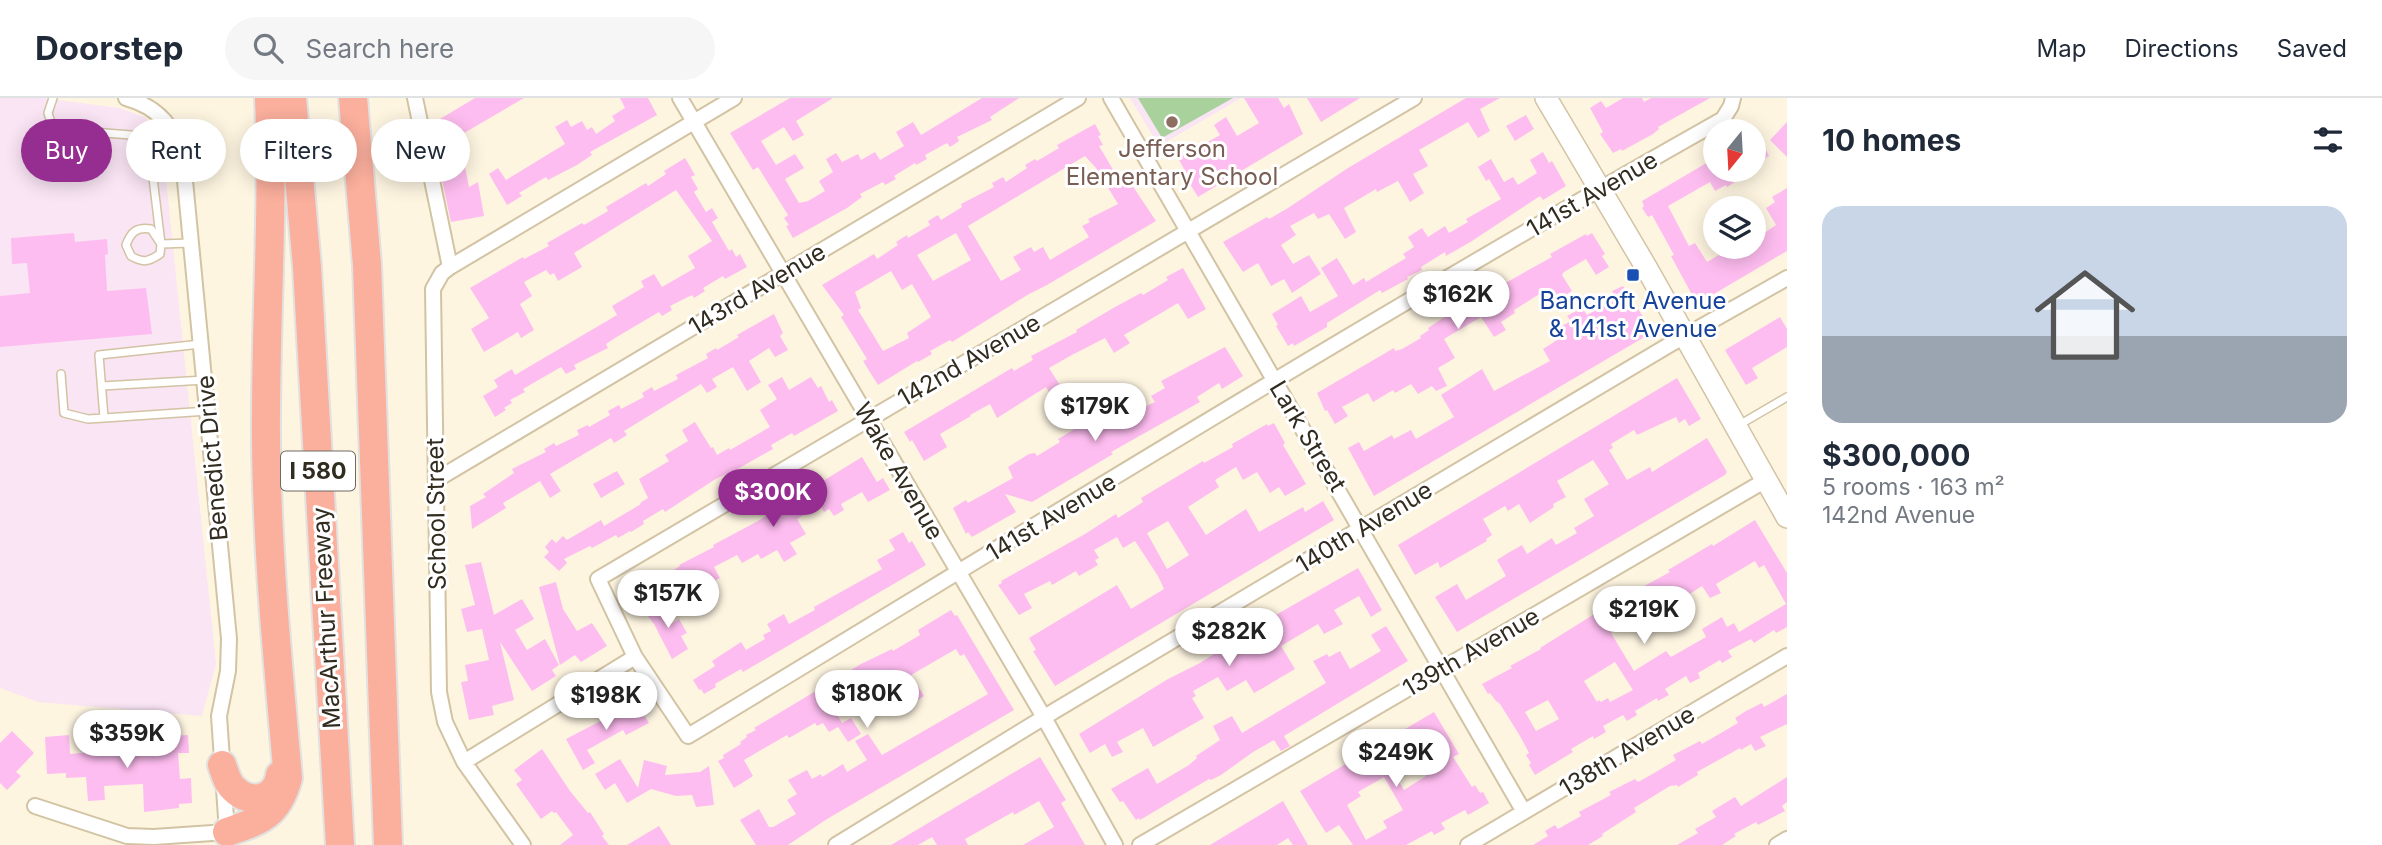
<!DOCTYPE html>
<html lang="en">
<head>
<meta charset="utf-8">
<style>
  :root { --surface:#fff; --page:#f6f6f7; --text:#1f2937; --muted:#747a83; --line:#e0e1e3; --accent:#962d91 }
  body { margin:0; font-family:Inter,sans-serif; background:var(--page); color:var(--text); height:100vh; display:flex; flex-direction:column; font-size:26px; white-space:nowrap }
  * { box-sizing:border-box; margin:0 }
  p { font-size:23px; color:var(--muted) }
  .icon { flex:none; width:38px; height:38px; fill:none; stroke:currentColor; stroke-width:2; stroke-linecap:round; stroke-linejoin:round }
  .map { position:relative; flex:1; overflow:hidden }
  .details { display:flex; flex-direction:column; background:var(--surface); width:595px }
  .details>* { flex:none }
  .guide { position:absolute; left:21px; top:21px; width:665px; height:63px; display:flex; gap:14px }
  .needle { width:46px; rotate:198deg }
  .tools { position:absolute; left:1703px; top:21px; display:grid; gap:14px }
  .tools a { display:grid; place-items:center; width:63px; height:63px; border-radius:50%; background:var(--surface); box-shadow:0 4px 18px #0003; font-size:35px }
  .price { position:absolute; translate:-50% -60px; padding:0 16px; border-radius:24px; background:#fff; color:#222; font-size:23px; line-height:46px; filter:drop-shadow(0 2px 4px #0008) }
  .price::after { content:''; position:absolute; left:50%; top:42px; width:21px; height:16px; margin-left:-10px; background:inherit; clip-path:polygon(0 0,100% 0,50% 100%) }
  .price.current { background:var(--accent); color:#fff }
  ul { padding:0; list-style:none }
  li { display:grid; align-content:center; gap:14px; height:371px; padding:0 35px }
  li span { display:grid; place-items:center; height:217px; border-radius:21px; color:#555 }
  li>.icon { margin-inline-start:auto }
  span .icon { width:126px; height:126px; fill:#fffc; stroke-width:1 }
  li b { font-size:30px }
  h2 { display:flex; justify-content:space-between; align-items:center; height:84px; padding:0 35px; font-size:30px }
  .chip { padding:0 24px; border-radius:32px; background:var(--surface); box-shadow:0 4px 18px #0003; font-size:24px; line-height:63px }
  .chip.current { background:var(--accent); color:#fff }
  header { display:flex; align-items:center; gap:42px; box-sizing:border-box; height:98px; padding:0 35px; background:var(--surface); border-bottom:2px solid var(--line) }
  header strong { font-size:33px }
  nav { display:flex; gap:38px; margin-inline-start:auto; font-size:24px }
  .search { width:490px; height:63px; background:var(--page); display:flex; align-items:center; gap:18px; box-sizing:border-box; padding:0 24px; border-radius:38px; color:var(--muted); font-size:26px }
  main { display:flex; flex:1; min-height:0 }
  .map>svg:first-child { display:block }
</style>
</head>
<body>
<header>
<strong>Doorstep</strong>
<div class="search"><svg class="icon" aria-label="search" viewBox="0 0 24 24"><circle cx="10" cy="10" r="6"/><path d="M15 15l6 6"/></svg>Search here</div>
<nav><a>Map</a><a>Directions</a><a>Saved</a></nav>
</header>
<main>
<div class="map">
<svg width="1787" height="747" viewBox="0 0 1787 747">
  <rect width="100%" height="100%" fill="#fef5e1"/>
  <path fill="#f9e5f4" d="M1130 0H1241L1159 48Z"/>
  <path fill="#fae5f4" d="M0 0H43L119 10 145 19 162 42 216 566 202 618 38 604 0 590Z"/>
  <path fill="#a9d19c" d="M1138 0H1233L1162 40Z"/>
  <path fill="#febdf0" fill-rule="evenodd" d="M475 0H524L459 38 469 89 478 84 484 118 451 124 436 54 445 52 430 27Z
    M620 0H648L657 17 590 54 592 57 577 67 548 82 546 79 519 95 522 98 507 107 489 76 498 70 506 82 565 46 555 29 567 22 571 29 582 23 587 32 592 29 596 36 615 23 612 18 625 10Z
    M790 0H833L796 23 804 37 793 43 784 29 761 43 776 67 795 56 804 70 785 81 799 105 808 103 825 93 819 83 833 74 826 61 836 55 842 64 858 56 861 62 875 54 880 62 904 48 896 34 913 24 921 37 982 0H1019L990 19 992 22 957 39 959 43 950 49 947 45 925 57 927 61 916 67 915 65 894 78 896 81 885 87 883 84 860 96 862 99 847 110 793 140 786 128 789 127 784 120 788 117 758 69 753 72 730 35Z
    M1244 0H1278L1284 10 1289 6 1303 36 1198 99 1182 73 1184 71 1177 58 1198 46 1199 49 1220 37 1214 27 1226 19 1237 38 1259 25Z
    M1307 0H1360L1321 24Z
    M1466 0H1500L1480 11 1490 33 1478 40 1468 24 1419 52 1428 68 1413 76 1424 95 1410 104 1398 83 1377 94 1376 91 1344 110 1356 134 1345 141 1329 116 1318 121 1314 115 1290 128 1296 137 1281 147 1293 166 1309 157 1321 176 1292 195 1284 181 1271 188 1258 165 1243 174 1223 144 1267 119 1269 121 1288 110 1348 70Z
    M1623 0H1642L1644 4 1651 0H1710L1658 29 1659 31 1653 36 1622 53 1621 51 1613 55 1600 36 1603 34 1590 10 1601 3 1606 10Z
    M1526 17 1534 31 1515 43 1506 28Z
    M1787 24V59L1770 42Z
    M1095 26 1101 37 1098 38 1103 47 1099 48 1118 80 1121 78 1128 89 1132 87 1156 123 1047 187 1029 196 952 244 950 242 930 253 932 256 918 264 917 263 878 287 863 263 867 261 841 219 844 217 822 187 874 156 877 161 898 147 896 144 907 137 908 140 930 127 928 123 938 117 941 122 962 109 961 106 994 89 992 85 1003 79 1006 84 1027 70 1025 67 1035 61 1037 63 1059 50 1057 47ZM1085 58 1096 70 1118 106 1088 121 1090 124 1082 128 1089 139 1050 162 1043 149 1034 154 1031 149 1013 159 1021 172 1001 183 968 128ZM956 135 971 162 933 183 917 157ZM891 173 902 192 912 186 931 219 907 235 909 240 883 253 858 212 861 210 855 194Z
    M1762 43 1769 58 1754 67V48Z
    M1543 54 1549 65 1552 63 1566 88 1543 102 1540 98 1472 143 1446 158 1445 154 1421 169 1422 172 1407 179 1408 181 1382 195 1380 192 1327 225V229L1294 248 1293 245 1288 248 1276 228 1278 227 1272 216 1301 198 1310 214 1338 198 1321 170 1337 160 1353 187 1364 180 1366 184 1406 160 1403 156 1414 149 1408 139 1422 130 1428 139 1445 128 1449 135 1468 124 1466 121 1501 101 1489 81 1486 83 1478 69 1491 61 1504 84 1513 79 1518 87 1537 75 1530 62Z
    M685 60 695 77 691 79 698 91 694 94 706 114 712 110 718 120 712 124 729 153 732 151 736 159 740 156 747 169 725 181 723 178 703 190 705 193 694 200 692 197 670 208 672 212 662 218 659 214 615 240 606 246 608 250 574 267 576 271 566 276 561 269 523 291 525 294 510 302 512 305 504 310 506 312 495 319 483 298 498 289 494 282 512 271 515 277 617 217 612 208 644 189 641 183 654 176 662 189 695 170 688 158 712 143 676 92 574 155 582 169 558 183 554 175 550 177 546 172 524 184 532 198 520 206 534 232 521 240 518 234 484 254 471 231 489 220 470 190 523 159 524 161 549 148 547 145 582 125 584 127 608 113 606 109 646 85 648 88 666 76 664 73Z
    M1715 60V72H1753L1727 89 1726 87 1715 93 1710 84 1668 108 1689 148 1695 145 1707 164 1724 154 1726 158 1743 149H1754V142L1776 127 1766 110 1775 104 1772 99 1787 90V153L1697 206 1671 158 1674 157 1652 117 1648 119 1642 110 1644 108 1642 103Z
    M74 135 75 144 107 141 108 156 105 157 107 193 146 190 152 236 0 249V198L30 195 27 165 12 166 11 140Z
    M1592 135 1605 156 1602 158 1609 169 1596 177 1586 161 1564 174 1562 177 1572 193 1557 202 1549 190 1514 212 1515 215 1501 224 1506 232 1494 239 1481 219 1444 241 1455 260 1438 270 1447 288 1436 293 1432 288 1418 296 1411 286 1395 295 1393 292 1373 304 1368 295 1342 309 1348 318 1335 326 1327 312 1325 313 1317 295 1394 250 1395 253 1402 251 1421 240 1420 238 1429 232 1428 230 1446 218 1552 159 1550 156 1586 136 1587 138Z
    M1183 170 1206 211 1188 221 1178 205 1124 237 1130 245 1114 255 1105 240 1070 258 1049 270 1063 292 1052 299 1046 289 997 320 990 306 970 317 971 318 940 336 947 349 924 363 912 342 910 344 904 334 1012 270 1014 273 1033 262 1031 258 1077 234 1076 232 1115 209 1141 195 1143 197 1168 182 1166 179Z
    M1623 188 1653 234 1374 398 1348 350 1359 344 1364 353 1392 337 1394 341 1411 332 1416 341 1454 319 1441 297 1482 271 1494 293 1550 263 1543 251 1565 237 1562 228 1571 223 1567 218 1582 210 1587 217 1617 200 1612 193Z
    M774 216 783 235 780 238 788 252 775 259 769 250 749 263 761 284 747 293 733 269 712 281 717 289 707 295 701 286 624 333 627 337 614 345 611 340 550 376 561 393 550 400 540 383 503 405 506 410 472 431 470 408 486 399 483 396 514 375 512 371 546 354 544 351 554 345 556 348 579 337 577 332 588 327 589 329 610 317 608 313 619 307 621 311 644 299 642 295 652 289 654 293 678 281 676 277 708 260 706 256 716 250 717 252 739 239 737 237Z
    M1780 219 1787 231V249L1752 270 1758 280 1746 287 1725 252Z
    M1225 249 1243 278 1222 291 1219 285 1197 299 1200 304 1111 354 1113 356 1032 404 1005 396 1016 414 972 439 968 434 966 436 953 410 966 402 968 405 1013 380 1008 369 1029 356 1035 355 1037 358 1060 344 1058 341 1100 316 1106 327 1155 304 1151 298 1165 290 1161 283Z
    M782 279 789 292 811 279 818 290 821 288 829 304 832 302 838 313 794 338 792 335 771 347 773 351 727 377 726 376 714 382 665 414 663 411 643 423 644 426 631 434 630 433 618 440 616 437 592 450 590 448 564 461 567 465 559 473 544 459 549 454 545 449 552 441 556 445 563 438 567 442 601 422 604 428 641 406 640 405 648 400 639 381 669 363 665 357 688 343 682 332 695 324 711 350 713 349 717 357 729 350 730 352 770 329 760 312 777 301 768 287Z
    M1677 280 1701 321 1689 328 1685 321 1679 325 1676 319 1637 337 1634 332 1611 346 1613 350 1609 352 1627 382 1650 369 1652 374 1707 340 1727 374 1725 377 1457 534 1435 499 1457 486 1466 502 1506 478 1497 462 1508 455 1522 447 1527 456 1552 440 1556 447 1577 435 1574 430 1594 418 1584 401 1609 386 1593 362 1557 383 1566 399 1553 406 1554 409 1530 425 1519 406 1508 413 1505 408 1483 421 1492 437 1486 441 1487 443 1440 470 1438 464 1415 477 1398 447Z
    M1274 325 1285 345 1283 347 1306 386 1285 398 1279 389 1270 395 1257 374 1243 382 1236 369 1215 382 1219 389 1188 409 1206 437 1246 411 1259 434 1303 409 1305 414 1323 403 1334 422 1055 588 1033 553 1036 552 1029 540 1117 487 1131 511 1164 491 1158 478 1135 443 1123 450 1117 439 1094 452 1099 460 1095 462 1098 467 1079 478 1076 473 1052 487 1050 483 1024 496 1032 510 1019 517 998 487 1002 485 1001 483 1085 436 1116 416 1118 420 1143 404 1141 400 1193 369 1203 363 1204 365 1233 349 1232 346 1267 326 1268 328ZM1168 423 1189 457 1167 471 1147 435Z
    M862 359 877 384 883 380 890 392 868 404 862 394 841 406 844 412 834 418 829 411 824 414 820 407 797 421 806 436 790 445 797 456 784 464 777 452 761 461 758 456 742 465 737 457 714 469 720 480 700 491 694 481 654 506 645 490 680 468 679 467 714 449 713 447 758 423Z
    M617 373 625 386 601 400 593 386Z
    M1755 422 1787 475V529L1776 535 1774 532 1754 545 1751 541 1728 553 1732 559 1722 565 1720 562 1698 575 1700 580 1690 585 1686 578 1665 591 1669 597 1658 603 1657 600 1635 613 1637 617 1627 623 1623 617 1603 628 1606 634 1594 641 1593 638 1571 651 1573 654 1535 677 1529 667 1531 665 1526 657 1529 655 1520 638 1500 606 1496 603 1490 595 1488 596 1482 586 1512 570 1510 568 1541 551 1540 550 1604 510 1670 474 1668 472 1712 446 1713 448ZM1755 463 1759 470 1764 467 1786 506 1739 534 1734 525 1727 529 1722 519 1702 531 1706 539 1671 559 1666 553 1634 573 1611 535 1656 508 1660 515 1702 488 1710 500 1721 495 1716 486ZM1615 564 1633 592 1610 604 1608 600 1601 604 1599 602 1597 604 1584 583ZM1548 602 1559 621 1536 633 1525 614Z
    M903 434 909 445 912 443 926 467 743 574 741 571 715 586 716 589 704 596 701 591 699 592 693 582 715 568 712 563 741 544 746 552 765 541 763 537 771 533 767 526 784 516 789 526 815 512 814 509 882 471 877 462 895 452 889 442Z
    M481 464 494 517 522 501 534 521 515 532 527 552 545 541 559 567 552 572 556 578 532 593 500 544 514 602 492 608 494 617 469 622 461 584 468 583 465 567 489 562 482 531 467 534 461 511 475 507 465 467Z
    M1358 470 1382 512 1371 519 1359 498 1334 512 1343 526 1324 536 1318 526 1281 548 1295 571 1263 590 1254 595 1246 582 1227 593 1218 579 1193 593 1196 598 1192 600 1204 620 1153 649 1143 630 1117 644 1123 654 1112 659 1105 646 1090 655 1079 636 1168 581 1200 565 1265 523Z
    M556 484 563 511 577 533 592 525 607 548 581 564 575 557 560 567 539 489Z
    M659 504 671 526 679 521 687 535 681 538 688 551 672 561 654 526 644 513Z
    M951 512 955 518 957 517 1014 612 827 721 788 747H756L740 722 759 711 769 729H773L796 716 787 702 797 696 788 682 807 672 812 681 821 676 822 679 843 666 847 674 867 662 855 643 868 636 882 657 988 596 964 556 960 558 956 551 911 577 924 598 910 607 899 588 868 607 857 590 832 604 831 606 842 625 851 620 861 636 848 644 838 629 829 634 823 625 817 628 815 625 789 640 787 637 744 662 753 678 734 690 718 663 724 660 723 657 741 646 740 644 747 639 746 637 756 632 754 630 861 566 892 551 893 553 920 537 918 532Z
    M1386 528 1408 563 1284 638 1290 648 1281 653 1274 642 1253 654 1221 677 1211 682 1209 681 1140 722 1139 720 1136 722 1123 703 1120 704 1111 691 1148 670 1157 686 1189 667 1197 660 1196 658 1220 642 1213 628 1232 618 1242 635 1326 585 1313 563 1327 556 1329 559 1340 553 1350 571 1381 553 1371 537Z
    M1787 596V626L1760 639 1766 648 1755 653 1751 646 1741 652 1740 650 1697 674 1698 677 1678 689 1677 687 1670 688 1634 710 1636 714 1602 736 1603 738 1588 747H1533L1548 738 1545 733 1555 727 1558 731 1581 718 1579 714 1611 697 1609 694 1635 681 1638 684 1649 678 1676 662 1673 657 1700 643 1702 646 1738 625 1735 620 1746 613 1762 605 1764 609Z
    M630 604 631 606 636 604 649 625 626 637 623 632 587 652 595 665 583 672 566 641 614 616 612 614Z
    M1434 614 1459 656 1453 659 1472 689 1475 687 1480 695 1483 694 1489 705 1468 717 1465 712 1441 725 1445 731 1434 737 1432 733 1406 747H1353L1339 727 1326 735 1300 693ZM1411 654 1426 678 1404 692 1389 667ZM1384 679 1403 712 1383 723 1387 730 1366 742 1347 707 1361 698 1358 694Z
    M12 633 34 655 16 674 21 678 7 692 0 685V645Z
    M69 637 70 656 123 651V655L157 652 156 639 188 637 189 655H178L180 681 191 680 192 705 179 706V710L144 714 143 686 104 688 105 702 88 703 86 679 66 680V675L47 676 45 639Z
    M542 651 570 693 588 715 590 714 604 736 602 738 609 747H560L573 737 556 714 554 715 552 713 541 721 516 686 522 682 514 672Z
    M1040 659 1066 702 1061 705 1085 747H1023L1054 729 1039 703 1014 717 1013 714 965 741 968 747H937L932 739 918 747H891Z
    M620 661 638 690 644 662 667 668 665 677 700 674 709 668 714 707 696 709 692 697 676 698 651 691 627 705 615 685 605 692 595 676Z
    M1787 679V704L1782 708 1785 713 1758 727 1756 724 1734 736 1736 738 1722 747H1677L1698 735 1695 731 1716 719 1712 713 1735 699 1741 708Z
    M1283 703 1308 747H1293L1288 740 1277 747H1210Z
    M659 728 671 747H627Z"/>
  <g fill="none" stroke-linecap="round" stroke-linejoin="round">
    <defs>
      <path id="lane" d="M53 0 48 15 53 31 131 37 150 55 161 146 160 156C148 164 143 165 131 158L126 147C131 134 136 129 151 131L161 146
        M161 146 192 145
        M201 246 99 257 104 320 208 313
        M61 276 64 315 88 321 104 320
        M102 288 205 282
        M1739 327 1787 299"/>
      <path id="street" d="M415 0 450 169
        M680 0 1042 616 1115 747
        M1111 0 1524 714
        M1414 0 598 481 635 559 688 638C1032 430 1373 218 1723 21L1731 8 1733 0
        M436 382 1078 0
        M464 664 635 559
        M35 708 127 738 154 739 227 734 219 618 228 573 229 541 183 62C176 30 159 9 126 0
        M523 747 464 664 445 624 439 594 433 191 442 175 450 169 734 0
        M836 747 1056 612 1669 247 1787 180
        M1140 747 1766 382
        M1468 747 1787 558
        M1777 747 1787 741"/>
      <path id="secondary" d="M1546 0 1646 169 1787 419"/>
      <path id="highway" d="M292 0 307 169 340 747
        M353 0 367 167 388 747
        M222 667C225 675 227 685 234 691 251 708 277 701 280 677
        M227 734C261 723 278 717 288 680 278 568 267 454 266 341 265 227 274 114 269 0"/>
    </defs>
    <use href="#lane" stroke="#d2c3a3" stroke-width="10"/>
    <use href="#street" stroke="#d2c3a3" stroke-width="18"/>
    <use href="#secondary" stroke="#d2c3a3" stroke-width="24"/>
    <use href="#highway" stroke="#e2e1e0" stroke-width="32"/>
    <use href="#lane" stroke="#fff" stroke-width="7"/>
    <use href="#street" stroke="#fff" stroke-width="14"/>
    <use href="#secondary" stroke="#fff" stroke-width="21"/>
    <use href="#highway" stroke="#fbaf9d" stroke-width="28"/>
  </g>
  <circle fill="#8d6e63" stroke="#fff" stroke-width="2.5" cx="1172" cy="24" r="7"/>
  <rect fill="#1a4fb4" stroke="#fff" stroke-width="2.5" x="1626" y="170" width="14" height="14" rx="3.5"/>
  <g text-anchor="middle" dominant-baseline="central" stroke-width="6" stroke-linejoin="round" paint-order="stroke">
    <rect fill="#fff" stroke="#6f6b62" stroke-width="2" x="281" y="353.5" width="74" height="39" rx="5"/>
    <g font-size="23" font-weight="bold" fill="#312c1f">
      <text x="318" y="373">I 580</text>
    </g>
    <g font-size="24" fill="#785e54" stroke="#fff">
      <text x="1172" y="50">Jefferson<tspan x="1172" dy="28">Elementary School</tspan></text>
    </g>
    <g font-size="24" fill="#312c1f" stroke="#fff">
      <text transform="translate(1592 96) rotate(-30)">141st Avenue</text>
      <text transform="translate(757 191) rotate(-31)">143rd Avenue</text>
      <text transform="translate(969 262) rotate(-30)">142nd Avenue</text>
      <text transform="translate(1308 338) rotate(59)">Lark Street</text>
      <text transform="translate(212 360) rotate(-95)">Benedict Drive</text>
      <text transform="translate(899 373) rotate(60)">Wake Avenue</text>
      <text transform="translate(436 416) rotate(-91)">School Street</text>
      <text transform="translate(1051 419) rotate(-31)">141st Avenue</text>
      <text transform="translate(1364 429) rotate(-31)">140th Avenue</text>
      <text transform="translate(326 520) rotate(-93)">MacArthur Freeway</text>
      <text transform="translate(1471 554) rotate(-30)">139th Avenue</text>
      <text transform="translate(1627 653) rotate(-31)">138th Avenue</text>
    </g>
    <g font-size="24" fill="#164399" stroke="#fff">
      <text x="1633" y="202">Bancroft Avenue<tspan x="1633" dy="28">&amp; 141st Avenue</tspan></text>
    </g>
  </g>
</svg>
<div class="tools">
<a><svg class="needle" viewBox="-14 -14 28 28"><path d="M0-13l5 13h-10z" fill="#e53935"/><path d="M0 13l5-13h-10z" fill="#747a83"/></svg></a>
<a><svg class="icon" aria-label="layers" viewBox="0 0 24 24"><path d="M12 4l9 5-9 5-9-5zM3 14l9 5 9-5"/></svg></a>
</div>
<b class="price" style="left:1458px;top:233px">$162K</b>
<b class="price" style="left:1095px;top:345px">$179K</b>
<b class="price current" style="left:773px;top:431px">$300K</b>
<b class="price" style="left:668px;top:532px">$157K</b>
<b class="price" style="left:1644px;top:548px">$219K</b>
<b class="price" style="left:1229px;top:570px">$282K</b>
<b class="price" style="left:867px;top:632px">$180K</b>
<b class="price" style="left:606px;top:634px">$198K</b>
<b class="price" style="left:127px;top:672px">$359K</b>
<b class="price" style="left:1396px;top:691px">$249K</b>
<div class="guide">
<a class="chip current">Buy</a>
<a class="chip">Rent</a>
<a class="chip">Filters</a>
<a class="chip">New</a>
</div>
</div>
<section class="details">
<h2>10 homes<svg class="icon" aria-label="filters" viewBox="0 0 24 24"><path d="M4 7h16M4 17h16"/><circle cx="9" cy="7" r="2"/><circle cx="15" cy="17" r="2"/></svg></h2>
<ul>
<li><span style="background:linear-gradient(#c9d6e8 60%,#9aa5b1 0)"><svg class="icon" aria-label="home" viewBox="0 0 24 24"><path d="M3 11l9-7 9 7M6 9v11h12V9"/></svg></span><div><b>$300,000</b><p>5 rooms · 163 m²</p><p>142nd Avenue</p></div></li>
</ul>
</section>
</main>
</body>
</html>
